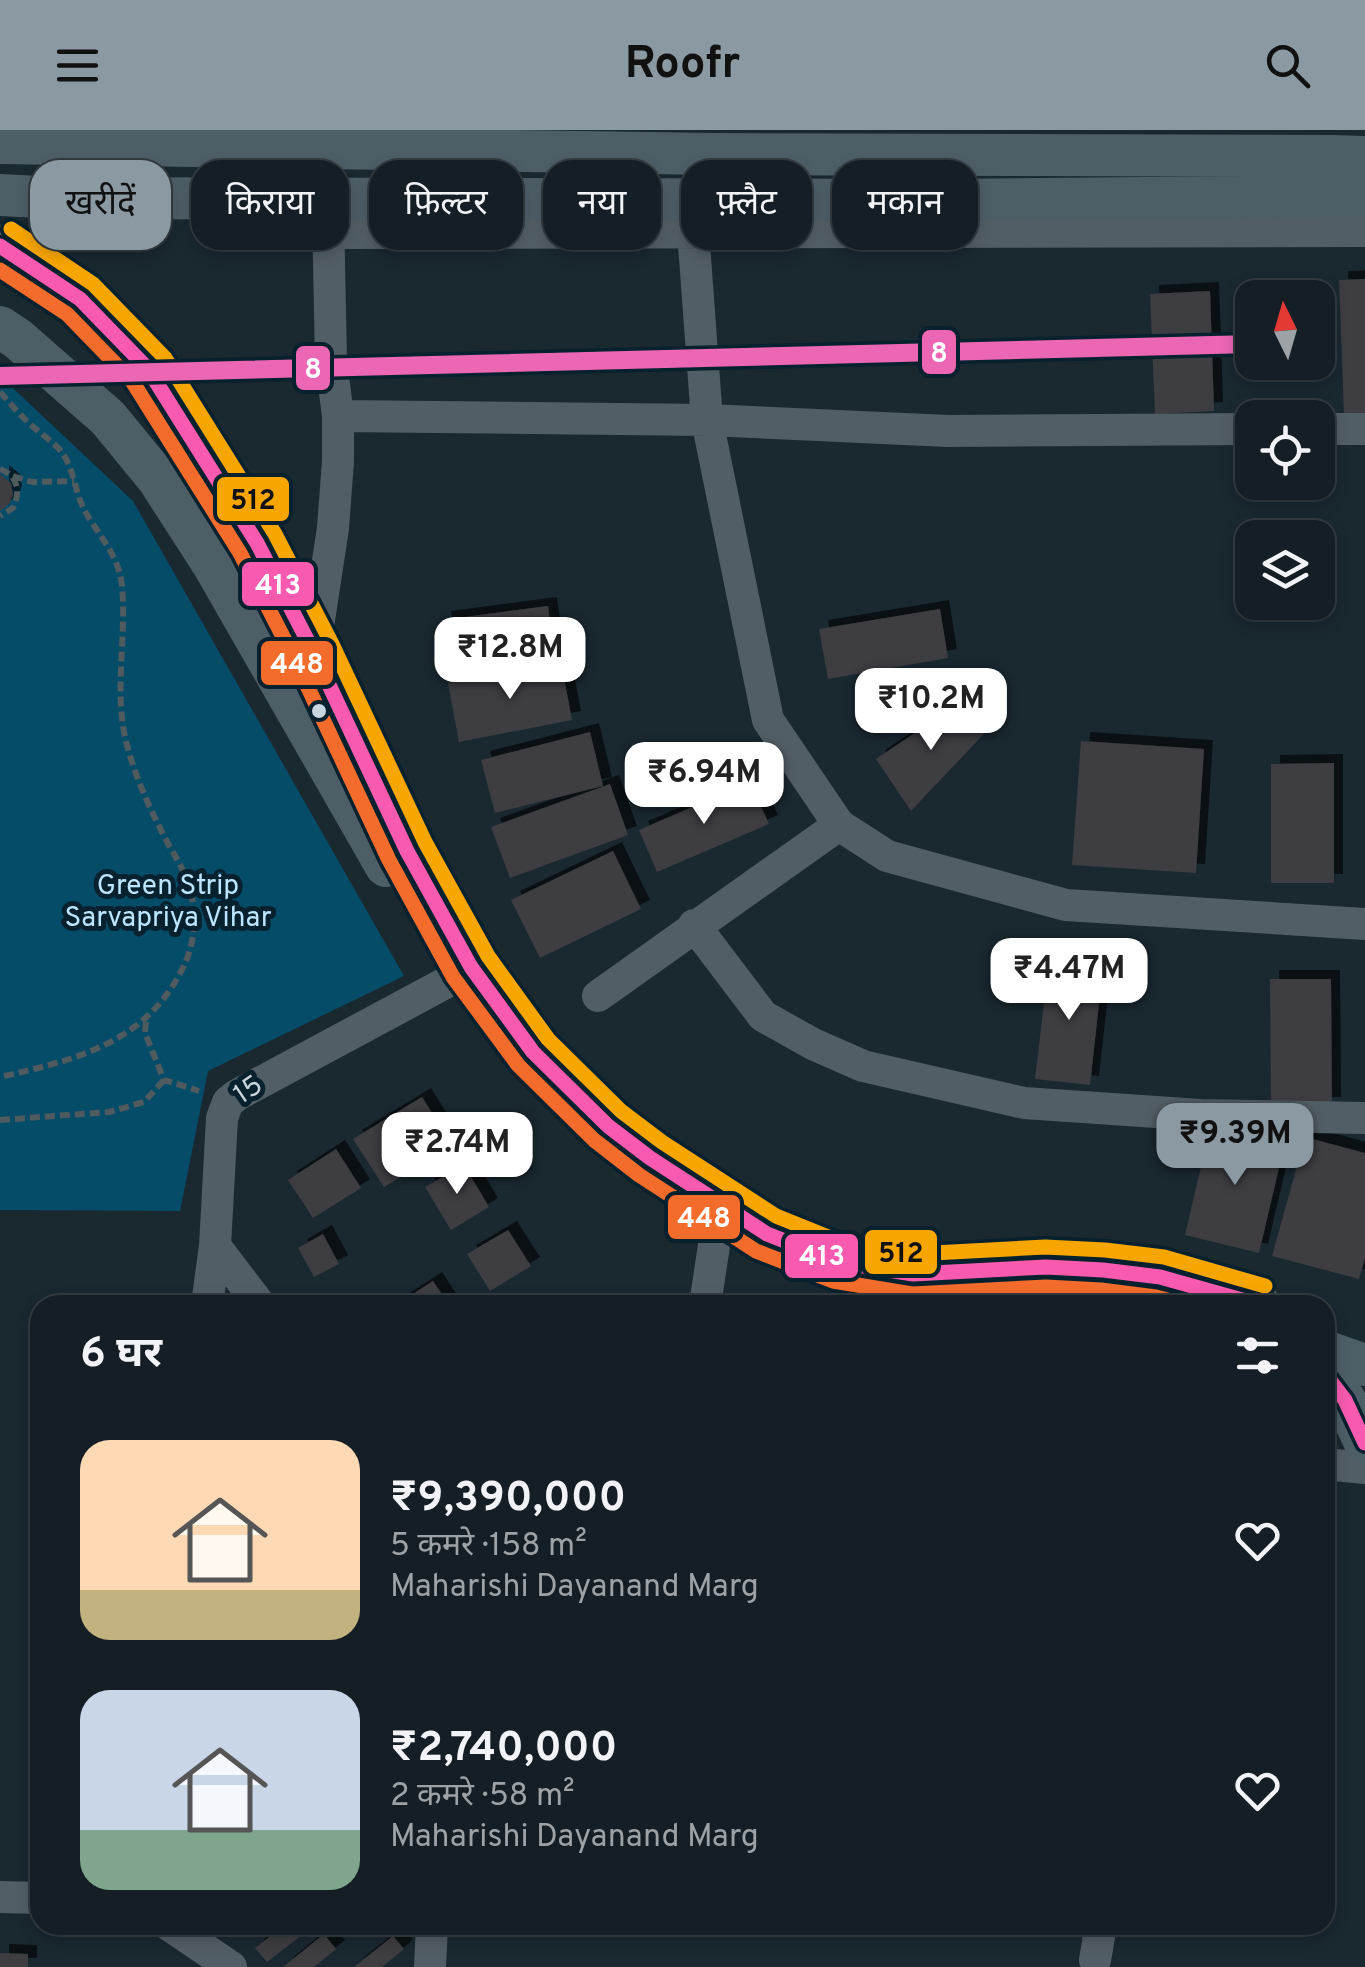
<!DOCTYPE html>
<html lang="hi">
<head>
<meta charset="utf-8">
<style>
  :root { --surface:#141e24; --page:#212b31; --text:#f1f3f6; --muted:#9da2a6; --line:#333c41; --accent:#8b99a2 }
  body { margin:0; font-family:Overpass,"Noto Sans Devanagari",sans-serif; background:var(--page); color:var(--text); height:100vh; display:flex; flex-direction:column; font-size:38px; white-space:nowrap }
  * { box-sizing:border-box; margin:0 }
  p { font-size:32px; color:var(--muted) }
  .icon { flex:none; width:55px; height:55px; fill:none; stroke:currentColor; stroke-width:2; stroke-linecap:round; stroke-linejoin:round }
  .map { position:relative; flex:1; overflow:hidden }
  .side { position:absolute; left:30px; top:1165px; width:1305px; height:640px; display:flex; flex-direction:column; background:var(--surface); border-radius:30px; box-shadow:0 5px 15px #0003,0 0 0 2px var(--line) }
  .side>* { flex:none }
  .guide { position:absolute; left:30px; top:30px; width:1305px; height:90px; display:flex; gap:20px }
  .needle { width:65px; rotate:355deg }
  .controls { position:absolute; left:1235px; top:150px; display:grid; gap:20px }
  .controls a { display:grid; place-items:center; width:100px; height:100px; border-radius:20px; background:var(--surface); box-shadow:0 5px 15px #0003,0 0 0 2px var(--line); font-size:50px }
  .price { position:absolute; translate:-50% -85px; padding:0 22px; border-radius:20px; background:#fff; color:#222; font-size:32px; line-height:65px; filter:drop-shadow(0 2px 5px #0008) }
  .price::after { content:''; position:absolute; left:50%; top:60px; width:30px; height:22px; margin-left:-15px; background:inherit; clip-path:polygon(0 0,100% 0,50% 100%) }
  .price.active { background:var(--accent); color:#111 }
  ul { padding:0; list-style:none }
  li { display:flex; align-items:center; gap:30px; height:250px; padding:0 50px }
  li span { display:grid; place-items:center; flex:none; width:280px; height:200px; border-radius:30px; color:#555 }
  li>.icon { margin-inline-start:auto }
  span .icon { width:120px; height:120px; fill:#fffc; stroke-width:1 }
  li b { font-size:42px }
  h2 { display:flex; justify-content:space-between; align-items:center; height:120px; padding:0 50px; font-size:42px }
  .pill { padding:0 35px; border-radius:30px; background:var(--surface); box-shadow:0 5px 15px #0003,0 0 0 2px var(--line); font-size:35px; line-height:90px }
  .pill.active { background:var(--accent); color:#111 }
  header { display:flex; justify-content:space-between; align-items:center; height:130px; padding:0 50px; background:var(--accent); color:#111; font-size:45px; font-weight:700 }
  .map>svg:first-child { display:block }
</style>
</head>
<body>
<header><svg class="icon" aria-label="menu" viewBox="0 0 24 24"><path d="M4 6h16M4 12h16M4 18h16"/></svg>Roofr<svg class="icon" aria-label="search" viewBox="0 0 24 24"><circle cx="10" cy="10" r="6"/><path d="M15 15l6 6"/></svg></header>
<div class="map">
<svg width="1365" height="1837" viewBox="0 0 1365 1837">
  <defs>
    <filter id="shadow"><feDropShadow dx="9" dy="-9" stdDeviation="0" flood-color="#0009"/></filter>
  </defs>
  <rect width="100%" height="100%" fill="#1a2830"/>
  <path fill="#054c69" d="M0 246 133 371 404 846 208 941 180 1081 0 1080Z"/>
  <path fill="#3d3d42" filter="url(#shadow)" d="M1365 149V284L1344 285 1339 150Z
    M1210 161 1214 281 1155 284 1150 164Z
    M0 344 11 353 13 364 10 373 0 381Z
    M548 476 554 523 448 536 442 490Z
    M940 479 948 528 828 549 819 499Z
    M561 532 572 590 459 612 448 553Z
    M967 568 985 603 911 681 876 629Z
    M590 602 603 656 495 683 481 630Z
    M1081 611 1204 619 1196 743 1072 735Z
    M1334 633V753H1271V634Z
    M750 652 769 694 657 742 639 700Z
    M610 654 628 705 510 748 491 697Z
    M613 721 641 779 540 828 511 770Z
    M1049 831 1103 837 1090 955 1035 949Z
    M1270 849H1331L1332 976H1271Z
    M422 967 452 1015 384 1057 353 1009Z
    M1211 994 1285 1012 1259 1123 1185 1105Z
    M1305 1007 1365 1023V1128L1359 1149 1272 1126Z
    M336 1019 361 1058 313 1088 288 1050Z
    M464 1035 489 1077 451 1100 425 1057Z
    M508 1100 531 1136 490 1161 467 1124Z
    M323 1104 339 1134 314 1147 298 1118Z
    M433 1151 449 1175H396Z
    M285 1795H315L267 1832 255 1818Z
    M324 1804 336 1819 314 1837H283Z
    M393 1806 404 1819 382 1837H354Z
    M0 1823 28 1824V1837H0Z"/>
  <g fill="none" stroke-linecap="round" stroke-linejoin="round">
    <path stroke="#505b60" stroke-width="6" stroke-dasharray="10 5" stroke-linecap="butt" d="M0 262C10 273 20 285 31 295 40 303 52 311 60 320 75 338 74 363 86 383 100 407 119 426 122 456 127 509 113 563 127 615 135 646 149 677 164 706 172 722 182 735 188 753 199 785 195 819 178 847 140 915 71 931 0 947
      M0 339C18 346 21 361 13 378L0 386
      M13 346 32 352 74 351
      M146 892 145 903 164 950 199 961
      M0 990 109 982 144 972 164 950"/>
    <path stroke="#525e65" stroke-width="32" d="M693 101 707 290 768 590 839 695 887 726 1066 775 1365 794
      M328 103 1365 101
      M338 286 707 290 948 301 1252 299
      M1318 299H1365
      M314 523 333 398 338 331V286L331 231 328 83
      M694 795 763 886 813 914 863 936 1024 973 1200 985 1365 988
      M598 866 839 695
      M215 1116 260 1175
      M207 1175 215 1116 222 988 228 972 237 965 449 851
      M705 1175 716 1102
      M883 1175 884 1164
      M1325 1334 1365 1338
      M0 1767 40 1768
      M169 1795 231 1837
      M1095 1830 1101 1795
      M430 1837 432 1795"/>
    <path stroke="#4e5e67" stroke-width="42" d="M1332 26 1365 27
      M0 65 60 68 935 70 1365 66
      M0 116 80 169 148 239 257 413 314 523 407 721 471 837 533 922 608 996 650 1028 767 1104 838 1132 913 1144 1046 1137 1103 1140 1160 1147 1260 1175
      M0 197 18 209 108 288 158 349 214 436 386 736
      M1325 1221 1365 1235
      M1325 1244 1345 1270 1365 1313"/>
    <path stroke="#4e5e67" stroke-width="42" d="M0 13 713 24 1332 26"/>
    <defs>
      <path id="bus-1" d="M0 116 80 169 148 239 257 413 314 523 407 721 471 837 533 922 608 996 650 1028 767 1104 838 1132 913 1144 1046 1137 1103 1140 1160 1147 1260 1175
        M1325 1244 1345 1270 1365 1313"/>
      <path id="bus-2" d="M0 140 67 184 132 251 240 423 296 532 389 730 453 847 518 935 594 1010 639 1045 756 1121 833 1151 912 1164 1046 1157 1101 1160 1156 1167 1186 1175"/>
      <path id="bus-3" d="M11 99 93 154 165 228 275 404 332 514 425 712 488 826 548 909 621 981 662 1012 776 1086 843 1113 914 1124 1045 1117 1105 1120 1164 1127 1265 1156"/>
    </defs>
    <use href="#bus-1" stroke="#08212e" stroke-width="22"/>
    <use href="#bus-2" stroke="#08212e" stroke-width="22"/>
    <use href="#bus-3" stroke="#08212e" stroke-width="22"/>
    <use href="#bus-1" stroke="#f75aaf" stroke-width="15"/>
    <use href="#bus-2" stroke="#f36c2b" stroke-width="15"/>
    <use href="#bus-3" stroke="#f7a600" stroke-width="15"/>
    <defs>
      <path id="metro-1" d="M0 246 1252 214"/>
    </defs>
    <use href="#metro-1" stroke="#08212e" stroke-width="25"/>
    <use href="#metro-1" stroke="#eb66b3" stroke-width="18"/>
  </g>
  <circle fill="#c8d6df" stroke="#08212e" stroke-width="4" cx="319" cy="581" r="9"/>
  <g text-anchor="middle" dominant-baseline="central" stroke-width="10" stroke-linejoin="round" paint-order="stroke">
    <g font-size="28" fill="#bce6ff" stroke="#08212e">
      <text x="168" y="757">Green Strip<tspan x="168" dy="32">Sarvapriya Vihar</tspan></text>
    </g>
    <g font-size="28" fill="#c8d6df" stroke="#08212e">
      <text transform="translate(249 961) rotate(-34)">15</text>
    </g>
  </g>
  <g stroke="#08212e" stroke-width="4">
    <rect x="920" y="198" width="38" height="48" rx="10" fill="#eb66b3"/>
    <rect x="294" y="214" width="38" height="48" rx="10" fill="#eb66b3"/>
    <rect x="215" y="345" width="76" height="48" rx="10" fill="#f7a600"/>
    <rect x="240" y="430" width="76" height="48" rx="10" fill="#f75aaf"/>
    <rect x="259" y="509" width="76" height="48" rx="10" fill="#f36c2b"/>
    <rect x="666" y="1063" width="76" height="48" rx="10" fill="#f36c2b"/>
    <rect x="863" y="1098" width="76" height="48" rx="10" fill="#f7a600"/>
    <rect x="783" y="1102" width="77" height="48" rx="10" fill="#f75aaf"/>
  </g>
  <g font-size="28" text-anchor="middle" font-weight="bold" fill="#fff">
    <text x="939" y="232">8</text>
    <text x="313" y="248">8</text>
    <text x="278" y="464">413</text>
    <text x="297" y="543">448</text>
    <text x="704" y="1097">448</text>
    <text x="822" y="1135">413</text>
  </g>
  <g font-size="28" text-anchor="middle" font-weight="bold" fill="#111">
    <text x="253" y="379">512</text>
    <text x="901" y="1132">512</text>
  </g>
</svg>
<div class="controls">
<a><svg class="needle" viewBox="-14 -14 28 28"><path d="M0-13l5 13h-10z" fill="#e53935"/><path d="M0 13l5-13h-10z" fill="#9da2a6"/></svg></a>
<a><svg class="icon" aria-label="locate" viewBox="0 0 24 24"><circle cx="12" cy="12" r="6"/><path d="M12 2v4M12 18v4M2 12h4M18 12h4"/></svg></a>
<a><svg class="icon" aria-label="layers" viewBox="0 0 24 24"><path d="M12 4l9 5-9 5-9-5zM3 14l9 5 9-5"/></svg></a>
</div>
<b class="price" style="left:510px;top:572px">₹12.8M</b>
<b class="price" style="left:931px;top:623px">₹10.2M</b>
<b class="price" style="left:704px;top:697px">₹6.94M</b>
<b class="price" style="left:1069px;top:893px">₹4.47M</b>
<b class="price active" style="left:1235px;top:1058px">₹9.39M</b>
<b class="price" style="left:457px;top:1067px">₹2.74M</b>
<div class="guide">
<a class="pill active">खरीदें</a>
<a class="pill">किराया</a>
<a class="pill">फ़िल्टर</a>
<a class="pill">नया</a>
<a class="pill">फ़्लैट</a>
<a class="pill">मकान</a>
</div>
<section class="side">
<h2>6 घर<svg class="icon" aria-label="filters" viewBox="0 0 24 24"><path d="M4 7h16M4 17h16"/><circle cx="9" cy="7" r="2"/><circle cx="15" cy="17" r="2"/></svg></h2>
<ul>
<li><span style="background:linear-gradient(#ffd9b3 75%,#c2b280 0)"><svg class="icon" aria-label="home" viewBox="0 0 24 24"><path d="M3 11l9-7 9 7M6 9v11h12V9"/></svg></span><div><b>₹9,390,000</b><p>5 कमरे · 158 m²</p><p>Maharishi Dayanand Marg</p></div><svg class="icon" aria-label="heart" viewBox="0 0 24 24"><path d="M12 20l-8-8c-3-5 5-10 8-4 3-6 11-1 8 4z"/></svg></li>
<li><span style="background:linear-gradient(#c9d6e8 70%,#7fa58c 0)"><svg class="icon" aria-label="home" viewBox="0 0 24 24"><path d="M3 11l9-7 9 7M6 9v11h12V9"/></svg></span><div><b>₹2,740,000</b><p>2 कमरे · 58 m²</p><p>Maharishi Dayanand Marg</p></div><svg class="icon" aria-label="heart" viewBox="0 0 24 24"><path d="M12 20l-8-8c-3-5 5-10 8-4 3-6 11-1 8 4z"/></svg></li>
</ul>
</section>
</div>
</body>
</html>
